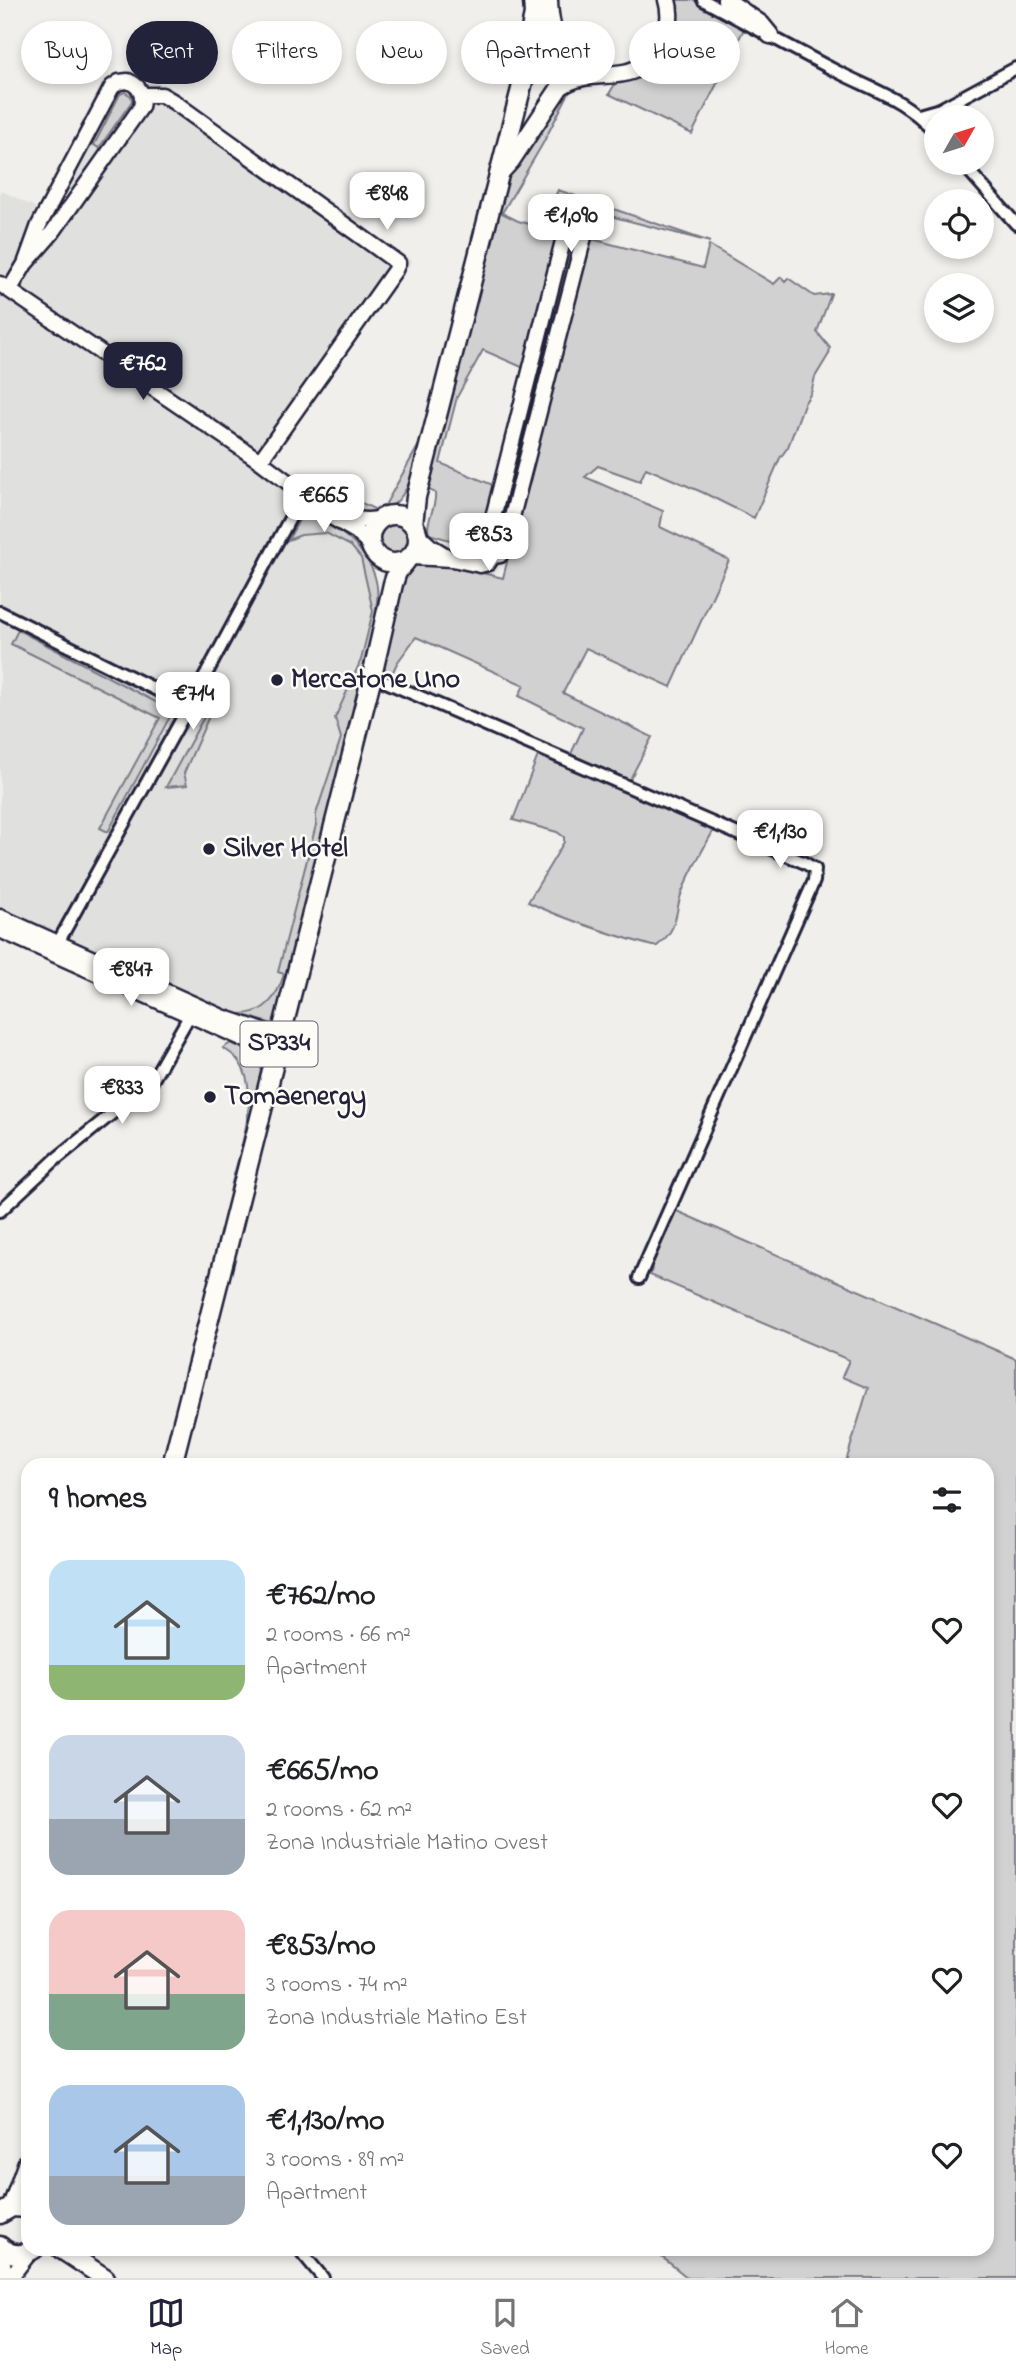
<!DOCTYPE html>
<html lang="en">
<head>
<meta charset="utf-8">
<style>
  :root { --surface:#fff; --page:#f2f2f2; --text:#202124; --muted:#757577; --line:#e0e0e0; --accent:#22223b }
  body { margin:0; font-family:"Indie Flower",sans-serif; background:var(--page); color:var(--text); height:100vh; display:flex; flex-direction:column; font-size:26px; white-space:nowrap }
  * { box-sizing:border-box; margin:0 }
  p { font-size:23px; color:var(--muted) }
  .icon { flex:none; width:38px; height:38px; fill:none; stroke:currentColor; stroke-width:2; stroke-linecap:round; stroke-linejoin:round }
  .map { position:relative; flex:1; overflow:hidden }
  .drawer { position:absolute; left:21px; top:1458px; width:973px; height:798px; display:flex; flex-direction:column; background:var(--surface); border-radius:21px; box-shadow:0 4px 10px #0003 }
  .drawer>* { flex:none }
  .hud { position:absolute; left:21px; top:21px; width:975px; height:63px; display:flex; gap:14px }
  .needle { width:46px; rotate:51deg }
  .fabs { position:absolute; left:924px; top:105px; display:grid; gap:14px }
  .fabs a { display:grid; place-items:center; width:70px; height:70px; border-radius:50%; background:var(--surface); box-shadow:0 4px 10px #0003; font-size:35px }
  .price { position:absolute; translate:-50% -60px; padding:0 16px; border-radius:14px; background:#fff; color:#222; font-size:23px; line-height:46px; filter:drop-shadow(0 2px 4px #0008) }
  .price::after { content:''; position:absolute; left:50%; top:42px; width:21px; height:16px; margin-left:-10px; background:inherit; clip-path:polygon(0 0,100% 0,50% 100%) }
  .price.active { background:var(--accent); color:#fff }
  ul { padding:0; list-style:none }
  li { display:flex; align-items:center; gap:21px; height:175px; padding:0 28px }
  li span { display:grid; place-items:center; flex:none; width:196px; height:140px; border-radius:21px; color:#555 }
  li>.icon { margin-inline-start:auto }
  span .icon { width:84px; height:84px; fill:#fffc; stroke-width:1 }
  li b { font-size:30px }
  h2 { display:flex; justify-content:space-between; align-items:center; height:84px; padding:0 28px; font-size:30px }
  .chip { padding:0 24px; border-radius:32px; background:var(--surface); box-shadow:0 4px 10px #0003; font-size:24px; line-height:63px }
  .chip.active { background:var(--accent); color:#fff }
  .tab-bar { display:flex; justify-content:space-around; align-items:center; height:98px; border-top:2px solid var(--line); background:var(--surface); font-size:19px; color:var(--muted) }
  .tab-bar a { display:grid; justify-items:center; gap:4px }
  .tab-bar .active { color:var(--accent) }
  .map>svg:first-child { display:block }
</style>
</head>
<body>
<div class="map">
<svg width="1016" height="2278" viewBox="0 0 1016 2278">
  <rect width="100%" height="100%" fill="#f0efec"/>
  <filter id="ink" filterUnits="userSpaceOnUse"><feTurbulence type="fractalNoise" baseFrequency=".0143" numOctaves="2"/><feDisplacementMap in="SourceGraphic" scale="14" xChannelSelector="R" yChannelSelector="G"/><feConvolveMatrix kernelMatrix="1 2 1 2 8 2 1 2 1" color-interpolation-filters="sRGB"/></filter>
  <g filter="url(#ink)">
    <path fill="#e0e0df" d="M133 70 163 86 412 261 263 473 357 541 371 560 376 596 262 1055 0 936V190L39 209 103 80Z"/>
    <path fill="#d2d1d1" stroke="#7a7a86" stroke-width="2" d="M673 0H694L745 27 692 134 609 94 619 77 647 66Z
      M572 87 542 145 502 213 518 221 560 232 524 368 483 350 457 397 440 463 493 485 480 549 429 534C425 521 437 507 435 493L426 488 504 187 512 172 514 161 559 93Z
      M125 92 131 96 132 101 99 148 94 145 120 94Z
      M558 190 710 242 553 201Z
      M588 238 703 268 709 245 774 284 781 277 785 281 788 278 814 296 831 294 817 332 830 348 829 354 815 377 811 393 804 404 788 447 780 458 754 518 704 493 646 468 640 481 598 466 585 477 663 511 660 527 729 560 671 687 586 648 563 693 652 737 628 783 556 752 570 756 583 728 519 696 524 685 416 637 397 663 390 678 379 674 404 566 430 560 503 578Z
      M421 441 424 442C413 474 403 520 361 513 350 512 344 510 335 504L339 492 376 510 384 507Z
      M307 510C343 531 386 560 376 608L379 609 278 1022 273 1024 239 1014C266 1014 277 997 284 974L278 972 316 825V814L341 738 335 718 361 660 373 611 361 558 351 546 326 533 301 535 288 540 304 511Z
      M378 539a16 16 0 1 1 32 0a16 16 0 1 1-32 0Z
      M18 630 173 711 108 832 100 828 160 718 11 644Z
      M211 704 213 707 184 773 187 785 166 787Z
      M539 753 715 828C704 847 693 867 684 887 673 910 682 926 657 946H652C610 934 568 921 528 902L564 842V837L557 832 513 820Z
      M231 1043 268 1060 234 1196 230 1193 231 1187C239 1152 264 1089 236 1058 233 1054 227 1051 223 1048Z
      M672 1209 1016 1359V2278H688L652 2249H987V1465H845L868 1388 842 1377 849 1360 650 1275 652 1269 649 1265Z"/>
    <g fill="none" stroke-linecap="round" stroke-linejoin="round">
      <defs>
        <path id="minor" d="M703 0C748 24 792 48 836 71 877 92 904 98 936 133
          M919 115 940 109 1016 68
          M962 163 1016 224
          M0 612 189 706
          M372 676 805 863 815 869 814 881 639 1278
          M55 948 189 706 303 494
          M0 1211 56 1159 152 1081 192 1011
          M299 2249 323 2278"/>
        <path id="tertiary" d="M128 81C140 86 144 94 141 107L52 233 25 264 39 225 112 87 119 82Z
          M142 95H162L174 102 398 263 395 270 260 461
          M566 226a10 10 0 1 1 20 0a10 10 0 1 1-20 0Z
          M566 229 486 545 488 553 493 556 500 555 504 548 585 233
          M0 284 260 461 305 495 326 514 357 532 371 547
          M10 289 25 264
          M337 512C353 520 366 522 383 518
          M418 535 430 546 445 555
          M411 557 452 559 480 565 488 563 493 556
          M0 917 222 1017 281 1037
          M0 930 277 1054
          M0 2250 6 2278
          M10 2278 30 2252"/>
        <path id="secondary" d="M549 0C550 38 562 58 597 74
          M726 0 761 24 770 35
          M530 29 533 14 532 0
          M501 172 511 161 560 87C581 72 601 77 624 73 656 67 676 30 667 0"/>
        <path id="primary" d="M370 539a24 24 0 1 1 48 0a24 24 0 1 1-48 0Z
          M413 524 416 497 544 0
          M172 1465 372 676 393 584 397 572 406 561
          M12 2207 28 2162
          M0 2214 12 2207 28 2208
          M0 2246C10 2256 22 2257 34 2249
          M61 2249 105 2278"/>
      </defs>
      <use href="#minor" stroke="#22223b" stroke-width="16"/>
      <use href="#tertiary" stroke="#22223b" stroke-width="19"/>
      <use href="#secondary" stroke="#22223b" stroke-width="21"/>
      <use href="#primary" stroke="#22223b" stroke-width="23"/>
      <use href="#minor" stroke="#fdfcf7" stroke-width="10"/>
      <use href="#tertiary" stroke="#fdfcf7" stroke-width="14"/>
      <use href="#secondary" stroke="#fdfcf7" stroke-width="16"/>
      <use href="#primary" stroke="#fdfcf7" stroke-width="18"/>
    </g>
  </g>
  <g fill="#22223b" stroke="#fdfcf7" stroke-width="2.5">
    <circle cx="277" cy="680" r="7"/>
    <circle cx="209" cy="849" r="7"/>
    <circle cx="210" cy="1097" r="7"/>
  </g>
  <g text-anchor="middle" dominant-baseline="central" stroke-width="5" stroke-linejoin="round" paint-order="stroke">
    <rect fill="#fdfcf7" stroke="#646373" stroke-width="2" x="240.5" y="1021.5" width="77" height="45" rx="5"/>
    <g font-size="26" font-weight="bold" fill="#22223b">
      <text x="279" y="1044">SP334</text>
    </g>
    <g font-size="28" font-weight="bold" fill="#22223b" stroke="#fdfcf7" text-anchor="start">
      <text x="291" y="680">Mercatone Uno</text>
      <text x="223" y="849">Silver Hotel</text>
      <text x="224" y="1097">Tomaenergy</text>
    </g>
  </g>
</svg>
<div class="fabs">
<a><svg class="needle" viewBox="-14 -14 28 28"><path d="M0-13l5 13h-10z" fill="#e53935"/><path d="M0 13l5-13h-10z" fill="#757577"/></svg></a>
<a><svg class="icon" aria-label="locate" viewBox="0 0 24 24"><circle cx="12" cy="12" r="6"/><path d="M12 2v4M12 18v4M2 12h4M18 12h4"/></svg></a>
<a><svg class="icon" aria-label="layers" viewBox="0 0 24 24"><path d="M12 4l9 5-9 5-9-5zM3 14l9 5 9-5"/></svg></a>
</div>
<b class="price" style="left:387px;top:232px">€848</b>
<b class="price" style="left:571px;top:254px">€1,090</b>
<b class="price active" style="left:143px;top:402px">€762</b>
<b class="price" style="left:324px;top:534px">€665</b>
<b class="price" style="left:489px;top:573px">€853</b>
<b class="price" style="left:193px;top:732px">€714</b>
<b class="price" style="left:780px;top:870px">€1,130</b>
<b class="price" style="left:131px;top:1008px">€847</b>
<b class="price" style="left:122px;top:1126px">€833</b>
<div class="hud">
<a class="chip">Buy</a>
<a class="chip active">Rent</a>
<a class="chip">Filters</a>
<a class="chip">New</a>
<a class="chip">Apartment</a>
<a class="chip">House</a>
</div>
<section class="drawer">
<h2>9 homes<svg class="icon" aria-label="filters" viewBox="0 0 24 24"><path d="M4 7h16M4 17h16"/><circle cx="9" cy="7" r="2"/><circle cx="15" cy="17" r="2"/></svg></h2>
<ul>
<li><span style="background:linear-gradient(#bfe0f5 75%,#8fb573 0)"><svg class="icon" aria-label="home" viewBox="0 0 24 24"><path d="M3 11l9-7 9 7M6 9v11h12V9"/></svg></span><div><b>€762/mo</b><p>2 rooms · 66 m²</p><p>Apartment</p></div><svg class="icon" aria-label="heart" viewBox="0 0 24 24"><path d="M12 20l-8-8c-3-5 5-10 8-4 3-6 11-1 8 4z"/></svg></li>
<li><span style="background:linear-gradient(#c9d6e8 60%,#9aa5b1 0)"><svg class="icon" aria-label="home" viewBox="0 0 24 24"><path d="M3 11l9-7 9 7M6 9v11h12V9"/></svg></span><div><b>€665/mo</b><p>2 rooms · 62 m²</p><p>Zona Industriale Matino Ovest</p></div><svg class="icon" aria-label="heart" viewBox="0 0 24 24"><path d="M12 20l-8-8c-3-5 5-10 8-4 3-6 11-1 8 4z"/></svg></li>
<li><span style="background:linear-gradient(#f6c9c9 60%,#7fa58c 0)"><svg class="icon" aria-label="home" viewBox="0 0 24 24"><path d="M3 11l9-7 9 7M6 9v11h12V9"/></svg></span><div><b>€853/mo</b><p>3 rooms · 74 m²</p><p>Zona Industriale Matino Est</p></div><svg class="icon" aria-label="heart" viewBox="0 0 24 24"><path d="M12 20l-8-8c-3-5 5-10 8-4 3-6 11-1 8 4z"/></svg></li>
<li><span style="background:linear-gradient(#a9c7e8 65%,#9aa5b1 0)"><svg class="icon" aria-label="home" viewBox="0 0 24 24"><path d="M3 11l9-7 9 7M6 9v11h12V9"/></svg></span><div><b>€1,130/mo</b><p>3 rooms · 89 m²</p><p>Apartment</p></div><svg class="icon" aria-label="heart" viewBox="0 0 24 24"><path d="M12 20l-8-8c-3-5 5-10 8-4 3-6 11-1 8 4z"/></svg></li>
</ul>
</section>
</div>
<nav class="tab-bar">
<a class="active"><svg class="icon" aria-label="map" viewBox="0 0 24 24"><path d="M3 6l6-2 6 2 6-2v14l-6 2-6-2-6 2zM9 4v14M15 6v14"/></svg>Map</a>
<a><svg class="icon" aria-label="saved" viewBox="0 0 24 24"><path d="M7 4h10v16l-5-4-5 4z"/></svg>Saved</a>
<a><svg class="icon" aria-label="home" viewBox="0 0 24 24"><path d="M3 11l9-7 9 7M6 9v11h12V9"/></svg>Home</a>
</nav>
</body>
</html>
